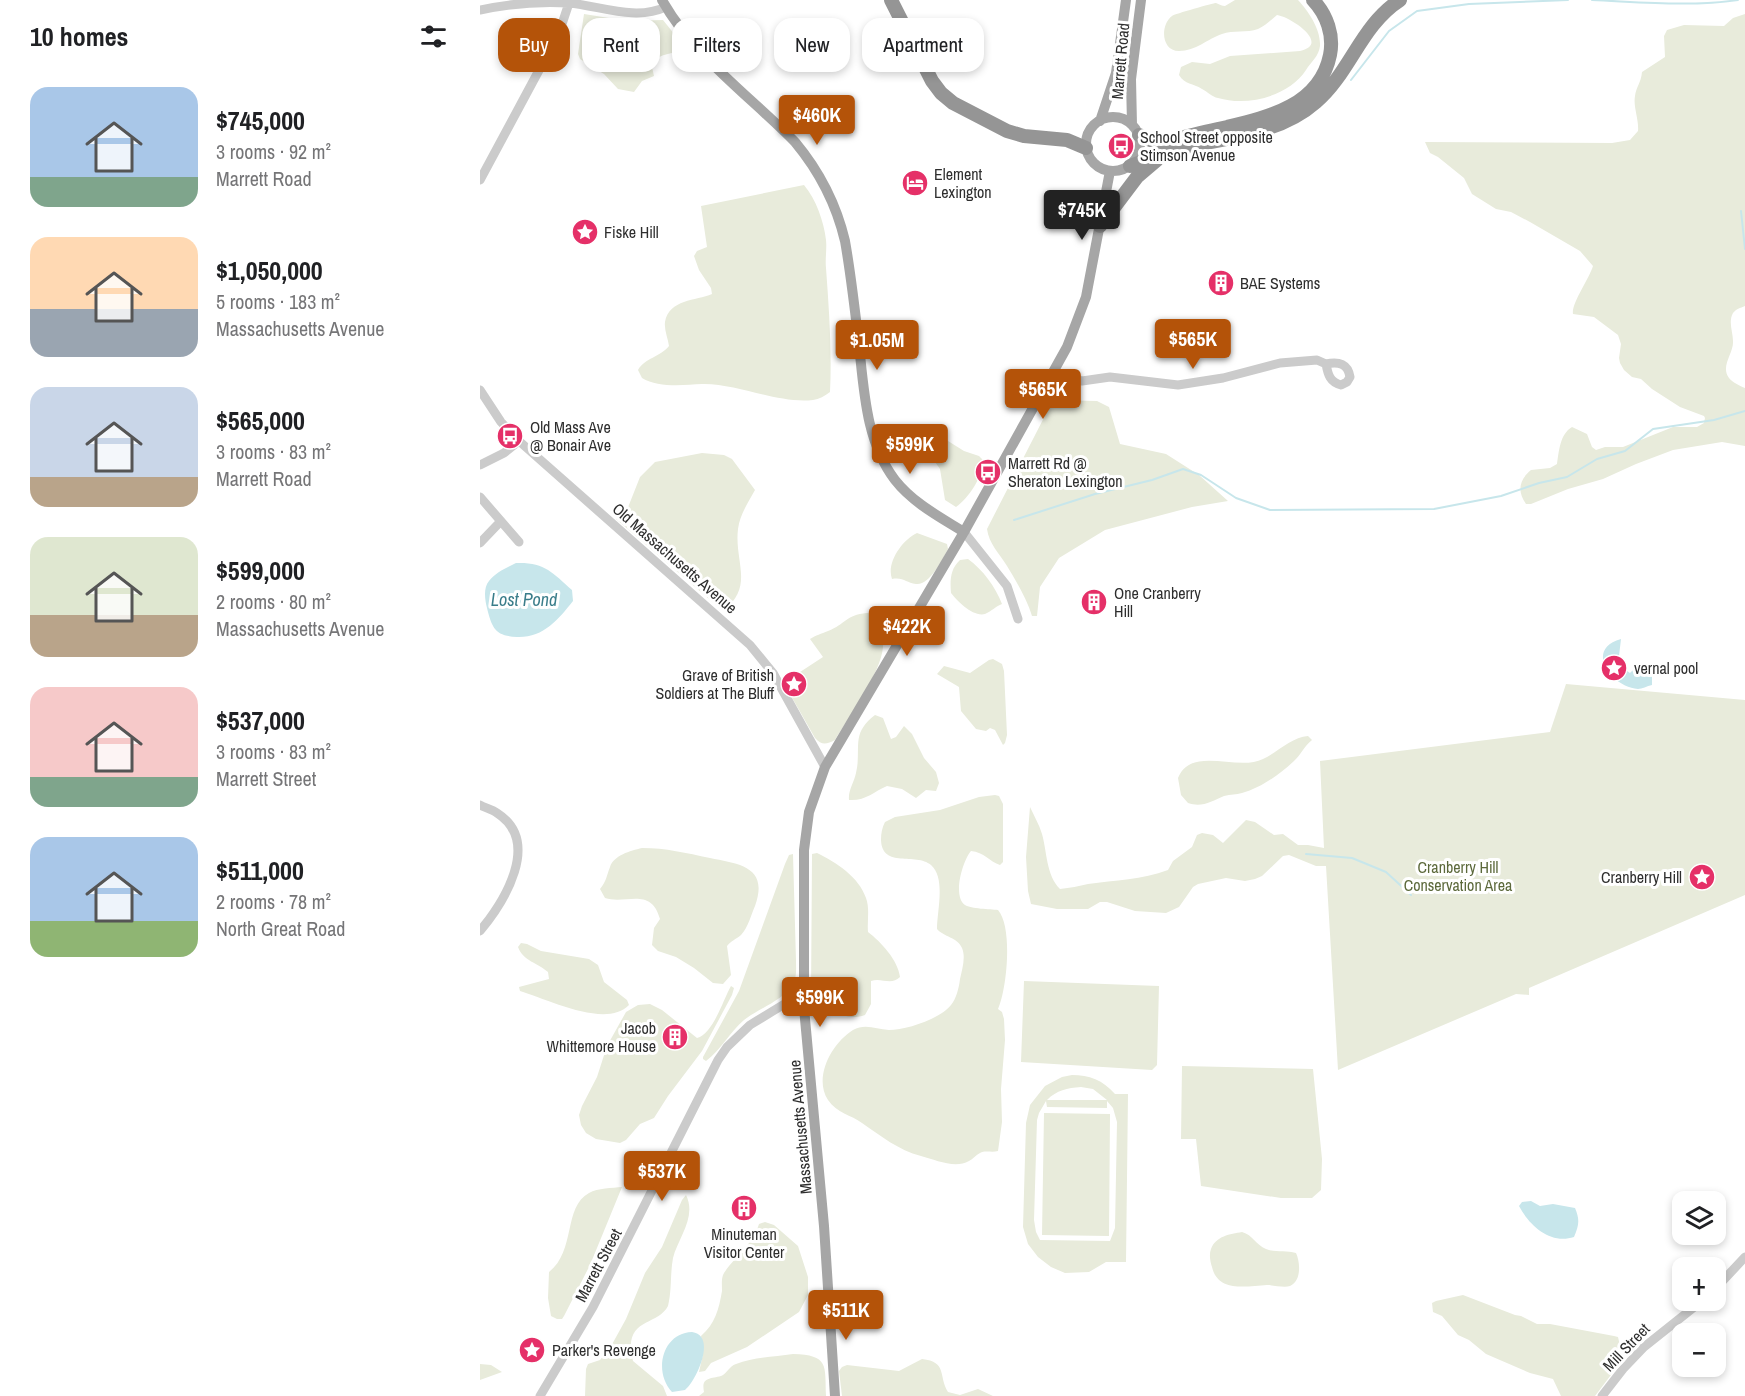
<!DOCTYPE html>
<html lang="en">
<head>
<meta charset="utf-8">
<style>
  :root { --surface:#fff; --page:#f6f6f6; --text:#202124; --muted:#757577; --accent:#b45309 }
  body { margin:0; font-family:"Archivo Narrow",sans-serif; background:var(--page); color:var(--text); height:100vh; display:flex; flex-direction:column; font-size:22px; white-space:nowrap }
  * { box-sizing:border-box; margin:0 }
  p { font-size:20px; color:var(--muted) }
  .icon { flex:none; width:33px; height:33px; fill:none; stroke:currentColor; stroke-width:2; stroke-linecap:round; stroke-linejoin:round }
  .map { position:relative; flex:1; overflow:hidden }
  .drawer { display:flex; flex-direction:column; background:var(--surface); width:480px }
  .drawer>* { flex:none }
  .hud { position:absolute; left:18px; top:18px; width:570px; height:54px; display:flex; gap:12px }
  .fabs { position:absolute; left:1192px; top:1191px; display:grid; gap:12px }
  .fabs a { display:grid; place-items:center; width:54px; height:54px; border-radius:12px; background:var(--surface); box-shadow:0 3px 9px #0003; font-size:30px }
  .price { position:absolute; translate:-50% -51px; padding:0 14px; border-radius:6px; background:var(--accent); color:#fff; font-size:20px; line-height:39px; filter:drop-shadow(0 2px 3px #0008) }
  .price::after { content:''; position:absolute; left:50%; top:36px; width:18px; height:14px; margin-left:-9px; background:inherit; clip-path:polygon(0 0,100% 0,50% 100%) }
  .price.active { background:#222; color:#fff }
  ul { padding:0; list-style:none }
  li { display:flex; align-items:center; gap:18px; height:150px; padding:0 30px }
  li span { display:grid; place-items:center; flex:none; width:168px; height:120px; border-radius:18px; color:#555 }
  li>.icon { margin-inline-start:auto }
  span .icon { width:72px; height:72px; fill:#fffc; stroke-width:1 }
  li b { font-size:26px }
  h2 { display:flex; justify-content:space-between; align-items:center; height:72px; padding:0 30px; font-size:26px }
  .pill { padding:0 21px; border-radius:18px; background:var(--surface); box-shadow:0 3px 9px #0003; font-size:21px; line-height:54px }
  .pill.active { background:var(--accent); color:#fff }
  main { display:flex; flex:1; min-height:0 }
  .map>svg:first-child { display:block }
</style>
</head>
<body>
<main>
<section class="drawer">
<h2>10 homes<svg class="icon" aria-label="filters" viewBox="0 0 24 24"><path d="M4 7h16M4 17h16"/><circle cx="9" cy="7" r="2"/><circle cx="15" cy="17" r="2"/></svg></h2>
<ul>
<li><span style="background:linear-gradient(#a9c7e8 75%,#7fa58c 0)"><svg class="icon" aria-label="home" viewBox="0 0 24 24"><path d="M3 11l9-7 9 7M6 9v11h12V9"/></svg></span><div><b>$745,000</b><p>3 rooms · 92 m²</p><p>Marrett Road</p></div></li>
<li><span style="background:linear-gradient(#ffd9b3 60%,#9aa5b1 0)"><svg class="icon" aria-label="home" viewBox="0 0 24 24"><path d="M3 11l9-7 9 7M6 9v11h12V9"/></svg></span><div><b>$1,050,000</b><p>5 rooms · 183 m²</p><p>Massachusetts Avenue</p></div></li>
<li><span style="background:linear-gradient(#c9d6e8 75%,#b9a48a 0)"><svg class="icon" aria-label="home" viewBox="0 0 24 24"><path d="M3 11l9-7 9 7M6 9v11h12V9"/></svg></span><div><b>$565,000</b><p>3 rooms · 83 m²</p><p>Marrett Road</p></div></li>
<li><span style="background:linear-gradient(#dfe7d0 65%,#b9a48a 0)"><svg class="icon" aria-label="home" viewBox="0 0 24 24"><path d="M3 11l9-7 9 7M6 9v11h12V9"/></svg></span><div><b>$599,000</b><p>2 rooms · 80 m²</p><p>Massachusetts Avenue</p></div></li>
<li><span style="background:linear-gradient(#f6c9c9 75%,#7fa58c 0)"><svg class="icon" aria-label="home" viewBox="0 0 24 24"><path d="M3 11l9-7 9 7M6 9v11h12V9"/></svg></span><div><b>$537,000</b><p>3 rooms · 83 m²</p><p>Marrett Street</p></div></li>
<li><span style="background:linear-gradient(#a9c7e8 70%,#8fb573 0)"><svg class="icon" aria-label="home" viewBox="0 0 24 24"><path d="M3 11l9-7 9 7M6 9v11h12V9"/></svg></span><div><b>$511,000</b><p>2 rooms · 78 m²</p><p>North Great Road</p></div></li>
</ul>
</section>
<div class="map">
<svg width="1265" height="1396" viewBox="0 0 1265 1396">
  <rect width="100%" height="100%" fill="#fff"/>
  <path fill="#e8ebdb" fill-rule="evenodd" d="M755 0H818C828 11 841 29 840 46 839 56 831 62 826 70 809 96 768 107 738 98 732 97 728 92 722 89 713 83 705 85 699 75L701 67 712 62 730 64 750 56 820 51C851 44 811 17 797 15 791 20 785 26 778 29 767 33 753 30 742 34 727 39 716 51 699 51 681 51 680 25 692 16 694 14 734 3 736 3 739 4 742 6 745 6Z
    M104 14 148 21 183 20 207 50C195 53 180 53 171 63L174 76 162 81 154 92 138 89 124 74 100 59 98 54Z
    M1265 14V306C1260 308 1256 309 1253 313 1248 322 1253 332 1253 341 1254 353 1240 366 1249 378 1252 382 1260 386 1265 388V446L1242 442 1193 450 1156 464 1123 479 1088 489 1051 504H1046C1037 491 1039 480 1051 470L1070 468 1077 464C1079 451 1080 434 1092 427L1107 434 1112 447 1116 450 1125 447H1143L1193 427H1217L1224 423 1225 418 1224 416 1200 407 1172 389 1161 379 1152 377 1144 370 1140 363 1139 358 1141 344 1138 335 1114 317 1093 314C1091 304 1109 279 1113 266L1100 251 1050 222 1031 212 1016 209 992 194 984 178 958 157 950 153 945 142 1132 143 1150 140 1158 131C1159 119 1153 107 1155 96 1156 87 1161 83 1162 72L1185 57 1184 36 1187 30 1204 25 1244 26 1253 18Z
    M324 185C336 199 344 222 346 240 347 249 345 259 346 268 349 309 352 351 350 392 345 396 339 399 333 400 298 404 256 383 222 384 204 385 178 388 162 378L158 370C165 358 180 357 189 346 188 338 184 330 185 322 189 299 216 301 232 294L231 288 219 270 214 256 217 251 227 247 221 206Z
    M573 400 617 401 629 407 640 444 686 454 719 475 748 501 712 507 625 530 579 558 560 587 557 616H552C547 599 536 581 527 566 519 553 509 544 507 529Z
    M460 438 468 441 484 451 499 456 504 461C502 477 489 498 476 507L465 500 460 469 446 449 448 442Z
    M222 453 244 455 252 459 275 490C268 503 260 514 258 529 254 562 275 586 243 611L136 519 145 515 160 477 175 462Z
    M437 533 467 544 468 549C463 559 449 586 436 584 426 583 424 577 412 579 406 563 422 540 437 533Z
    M488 559C503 570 515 586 522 604 516 606 512 611 505 614 493 617 478 602 471 593 470 581 470 569 480 560Z
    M387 613 397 614C399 625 404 636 403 647 401 673 369 716 355 740 347 744 342 746 335 738L302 680 314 671 317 674 343 657 330 639C336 635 341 634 348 631 366 624 365 615 387 613Z
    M513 659 522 664 524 671 527 735 525 743 523 745 515 730 510 728 506 731 496 729 481 711 479 687 457 674 464 666 490 673 509 660Z
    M1086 684 1265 700V895L1049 988V995L1036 994 858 1070 846 866H836L809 855 803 856 782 876 775 879 765 881 746 878 718 884 713 887 699 907 686 913 655 911 627 902H620L608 909H577L551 904 548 891 546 857 550 807C554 816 559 824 562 834 567 851 566 875 580 889 590 888 599 886 608 884 635 880 662 880 688 870L693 861 712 847 717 835 722 833 733 835 743 843 766 820 775 822 794 835 803 834 818 845H828L844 848 840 761 1070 732Z
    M395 715 403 718 411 739 416 737 424 726 432 734 444 758 456 772 459 783 456 791 446 790 436 798 422 789 407 786C393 792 386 801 369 800 368 790 374 783 376 773 382 748 370 734 395 715Z
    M828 736 832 740C824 746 821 755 814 761 800 774 781 788 762 793 756 795 751 794 744 796 732 801 722 808 708 803L701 795 698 778C711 745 758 772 783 759 798 752 812 737 828 736Z
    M515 795 519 796 523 804V862L520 865C510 862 504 852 491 851 483 860 472 896 485 905 491 909 510 909 518 910 533 927 527 989 518 1009L522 1012 524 1019 525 1040 521 1089 522 1122 518 1151C512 1153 505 1150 500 1153 496 1155 493 1159 489 1161 475 1169 456 1160 441 1156 418 1150 401 1136 382 1123 371 1115 357 1113 348 1100 333 1077 352 1043 373 1030 385 1023 396 1029 409 1030 426 1030 460 1019 471 1005 476 999 479 988 480 979 482 970 486 957 482 948 477 937 464 937 457 929 457 911 466 878 451 865 436 852 402 869 401 840 401 833 402 828 405 822L415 817 460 810 499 797Z
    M162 848C186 848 206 853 230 858 260 864 289 867 275 906 271 915 268 928 261 935 255 940 252 940 247 946L251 975 243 984 233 983 214 968 196 957 178 951 172 945 174 928 180 919C171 886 146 905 125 898L120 889C127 880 126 877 130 867 134 855 150 851 162 848Z
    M337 853C356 862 379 877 386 898 390 909 387 921 388 932 401 942 418 960 420 977 411 986 401 977 391 981V1004L385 1015C362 1023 350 1005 331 997L332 854Z
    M313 854 316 961C316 968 317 977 313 984 304 1000 278 1009 264 1020 250 1032 240 1051 226 1061L223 1059V1057L259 991 305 864 309 855Z
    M41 943 47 944 61 951 109 959 118 965 124 982 147 1000 149 1005C126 1029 67 999 40 991L39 987 69 979 68 972C58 963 43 961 38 947Z
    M544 981 679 986 677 1065 672 1070 541 1062Z
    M251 986 254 988 252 995 222 1051 188 1096 174 1118 160 1124 146 1140 140 1143 116 1139 106 1133 101 1125 99 1115 102 1106 117 1077 127 1046 146 1012 158 1005 170 1004 182 1010 217 1038C233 1034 243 1000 251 986Z
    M702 1066 833 1069 842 1159 841 1190 832 1198H801L721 1186 716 1139H701Z
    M592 1075C609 1075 623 1080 635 1094H648L646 1262H626L609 1272 585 1273 571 1267 558 1257 548 1244 543 1227 546 1123 550 1105 565 1086 582 1077ZM601 1087 613 1089 627 1100H567C577 1090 587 1088 601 1087ZM566 1101 567 1107 627 1108V1101L633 1108 637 1122 635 1228 630 1241 560 1240 556 1232 554 1220 557 1120 559 1113Z
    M564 1113 630 1114 629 1236 562 1235Z
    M142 1187 110 1265 84 1316 82 1319H77L71 1316 68 1298 69 1272C96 1251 83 1207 109 1193 118 1188 132 1188 142 1187Z
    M206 1195C217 1217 198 1238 193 1258 190 1274 192 1290 188 1306 177 1327 142 1317 153 1361L183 1386 187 1396H105L106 1369 108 1364 120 1360 130 1348 146 1319 165 1273 182 1247 202 1200Z
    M285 1222 294 1225 318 1246 328 1277V1295L319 1312 267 1347 231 1363 225 1371 219 1372 223 1354 221 1336C235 1324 239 1309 242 1291 242 1285 241 1278 244 1273 256 1255 272 1246 279 1224Z
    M762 1232C773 1235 776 1245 786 1249 795 1253 806 1250 816 1253 820 1261 822 1281 810 1286 804 1288 793 1285 787 1285 767 1286 738 1293 732 1267 730 1261 729 1254 731 1249 736 1236 750 1234 762 1232Z
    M983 1295 1035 1315 1041 1316 1057 1324H1070L1134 1336 1138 1337 1143 1359 1115 1396H1081L1073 1379 1050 1373 1006 1354 989 1340 978 1335 962 1316 953 1312 952 1303 956 1301Z
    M313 1354C349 1355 345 1365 346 1396H219L224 1392C221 1377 230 1379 241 1376 247 1374 249 1366 256 1364 273 1357 294 1357 313 1354Z
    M442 1359C468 1362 458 1376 468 1392L480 1395 498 1389 513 1396H362L359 1371 362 1367 367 1365 419 1371Z
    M0 1364 11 1365 22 1372 0 1380Z"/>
  <path fill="#c7e6eb" d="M36 563C64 562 72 572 92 590L93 601C78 620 63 638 37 637 15 636 12 628 7 608 5 600 3 588 9 581 16 572 26 568 36 563Z
    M1141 639 1139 656 1140 666 1150 673 1158 665 1165 664 1172 673V685C1167 686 1162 689 1158 689 1131 687 1104 649 1141 639Z
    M1051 1201 1060 1206 1073 1204 1095 1208C1100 1220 1099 1225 1094 1237 1070 1245 1049 1225 1039 1206L1042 1202Z
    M212 1332C237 1335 217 1380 205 1390L192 1392C173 1372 182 1333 212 1332Z"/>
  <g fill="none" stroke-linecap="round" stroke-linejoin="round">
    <path stroke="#c7e6eb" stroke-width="2" d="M1112 0C1160 2 1211 7 1258 0
      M871 80 909 31 937 11 989 4 1088 0
      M1261 211 1265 249
      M534 520 615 494 672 480 703 469 721 475 756 498 790 510 954 509 1021 496 1059 483 1087 477 1117 459 1145 451 1173 429 1234 420 1265 411
      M826 854 872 858 906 872 931 895"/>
    <path stroke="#cbcbcb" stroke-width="9" d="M0 10C29 4 59 1 89 3 121 6 155 21 186 7
      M0 180 79 33 89 3
      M573 375 602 381 630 377 698 385 743 378 800 363 837 360 846 364C848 375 850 382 861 385L867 382 870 377C868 364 859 361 846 364
      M0 390 21 422 39 441 270 645 293 673 345 767
      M0 465 24 453 39 441
      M0 497 39 542
      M484 532 527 586 538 619
      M0 543 21 521
      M0 805C5 808 12 809 17 813 62 842 24 902 0 931
      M1236 1288 1265 1257
      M60 1396 113 1307 238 1060 247 1047 270 1025 324 992
      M1122 1396 1143 1369 1164 1347 1223 1300"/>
    <path stroke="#a6a6a6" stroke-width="10" d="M182 0C214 57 270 96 315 142 340 172 356 203 365 241 371 275 375 310 379 345 384 391 386 442 415 480 433 503 460 517 484 532
      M606 144a27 27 0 1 1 54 0a27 27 0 1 1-54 0Z
      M620 121 636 73 646 0
      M652 125 651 79 661 0
      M355 1396 344 1226 324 1008V850L329 812 345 767 484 532 587 347 606 297 630 171"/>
    <path stroke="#959595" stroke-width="14" d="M411 0 452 81 461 93 473 103 527 131 544 136 587 140 606 148
      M659 135 673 141H688C708 136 727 131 747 127 789 117 840 105 850 55 854 35 847 15 833 0
      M650 166C669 159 688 152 707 147 751 137 801 133 836 102 870 73 881 25 920 0
      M620 226 657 177 677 160"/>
  </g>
  <defs>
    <symbol id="bus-disc" viewBox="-11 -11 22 22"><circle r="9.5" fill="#e53068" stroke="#fff"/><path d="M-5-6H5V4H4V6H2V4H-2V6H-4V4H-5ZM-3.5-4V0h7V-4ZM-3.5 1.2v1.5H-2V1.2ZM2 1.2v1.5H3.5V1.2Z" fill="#fff"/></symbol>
    <symbol id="hotel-disc" viewBox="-11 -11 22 22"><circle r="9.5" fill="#e53068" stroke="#fff"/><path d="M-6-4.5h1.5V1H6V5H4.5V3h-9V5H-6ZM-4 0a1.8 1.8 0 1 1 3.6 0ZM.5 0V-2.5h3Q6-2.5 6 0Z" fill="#fff"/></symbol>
    <symbol id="sight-disc" viewBox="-11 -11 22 22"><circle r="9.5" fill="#e53068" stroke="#fff"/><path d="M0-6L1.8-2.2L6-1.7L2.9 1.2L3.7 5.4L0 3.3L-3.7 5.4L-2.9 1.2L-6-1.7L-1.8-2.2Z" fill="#fff"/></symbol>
    <symbol id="building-disc" viewBox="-11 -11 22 22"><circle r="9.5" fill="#e53068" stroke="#fff"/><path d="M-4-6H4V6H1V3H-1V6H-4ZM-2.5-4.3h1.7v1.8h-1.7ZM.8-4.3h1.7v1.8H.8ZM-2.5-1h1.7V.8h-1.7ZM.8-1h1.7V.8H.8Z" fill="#fff"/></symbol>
  </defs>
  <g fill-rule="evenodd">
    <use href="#bus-disc" x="626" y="131" width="30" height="30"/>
    <use href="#hotel-disc" x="420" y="168" width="30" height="30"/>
    <use href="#sight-disc" x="90" y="217" width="30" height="30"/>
    <use href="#building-disc" x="726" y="268" width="30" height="30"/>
    <use href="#bus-disc" x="15" y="421" width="30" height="30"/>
    <use href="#bus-disc" x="493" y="457" width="30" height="30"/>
    <use href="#building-disc" x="599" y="587" width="30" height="30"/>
    <use href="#sight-disc" x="1119" y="653" width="30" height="30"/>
    <use href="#sight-disc" x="299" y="669" width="30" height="30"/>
    <use href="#sight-disc" x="1207" y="862" width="30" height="30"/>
    <use href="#building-disc" x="180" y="1022" width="30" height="30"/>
    <use href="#building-disc" x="249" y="1193" width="30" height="30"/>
    <use href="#sight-disc" x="37" y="1335" width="30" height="30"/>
  </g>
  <g text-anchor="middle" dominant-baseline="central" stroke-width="6" stroke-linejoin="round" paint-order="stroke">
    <g font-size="16" fill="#2e2e2e" stroke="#fff">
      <text transform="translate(640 61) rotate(-85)">Marrett Road</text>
      <text transform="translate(195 558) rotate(41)">Old Massachusetts Avenue</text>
      <text transform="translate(320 1127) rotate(-95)">Massachusetts Avenue</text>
      <text transform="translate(118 1265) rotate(-62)">Marrett Street</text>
      <text transform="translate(1146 1347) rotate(-46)">Mill Street</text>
    </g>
    <g font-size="16" fill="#2e2e2e" stroke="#fff" text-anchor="start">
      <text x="660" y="137">School Street opposite<tspan x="660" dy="18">Stimson Avenue</tspan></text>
      <text x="454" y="174">Element<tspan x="454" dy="18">Lexington</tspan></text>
      <text x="124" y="232">Fiske Hill</text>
      <text x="760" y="283">BAE Systems</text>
      <text x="50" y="427">Old Mass Ave<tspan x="50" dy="18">@ Bonair Ave</tspan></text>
      <text x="528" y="463">Marrett Rd @<tspan x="528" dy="18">Sheraton Lexington</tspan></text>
      <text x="634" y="593">One Cranberry<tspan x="634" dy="18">Hill</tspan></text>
      <text x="1154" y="668">vernal pool</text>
      <text x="294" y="675" text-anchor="end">Grave of British<tspan x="294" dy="18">Soldiers at The Bluff</tspan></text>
      <text x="1202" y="877" text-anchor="end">Cranberry Hill</text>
      <text x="176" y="1028" text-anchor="end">Jacob<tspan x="176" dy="18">Whittemore House</tspan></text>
      <text x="264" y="1234" text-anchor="middle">Minuteman<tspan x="264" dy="18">Visitor Center</tspan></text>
      <text x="72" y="1350">Parker's Revenge</text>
    </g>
    <g font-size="16" fill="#5c693b" stroke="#fff">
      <text x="978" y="867">Cranberry Hill<tspan x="978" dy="18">Conservation Area</tspan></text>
    </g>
    <g font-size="18" font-style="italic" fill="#3a7d8a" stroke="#fff">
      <text x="44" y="599">Lost Pond</text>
    </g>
  </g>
</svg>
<div class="fabs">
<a><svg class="icon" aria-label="layers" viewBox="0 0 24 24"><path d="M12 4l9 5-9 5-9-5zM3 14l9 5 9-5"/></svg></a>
<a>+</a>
<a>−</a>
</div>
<b class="price" style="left:337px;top:146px">$460K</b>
<b class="price active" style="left:602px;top:241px">$745K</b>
<b class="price" style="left:713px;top:370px">$565K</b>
<b class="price" style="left:397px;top:371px">$1.05M</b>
<b class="price" style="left:563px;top:420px">$565K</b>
<b class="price" style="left:430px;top:475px">$599K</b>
<b class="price" style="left:427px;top:657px">$422K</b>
<b class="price" style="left:340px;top:1028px">$599K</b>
<b class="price" style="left:182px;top:1202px">$537K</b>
<b class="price" style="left:366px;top:1341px">$511K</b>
<div class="hud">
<a class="pill active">Buy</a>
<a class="pill">Rent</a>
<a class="pill">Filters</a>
<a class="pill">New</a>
<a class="pill">Apartment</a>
</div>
</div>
</main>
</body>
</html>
